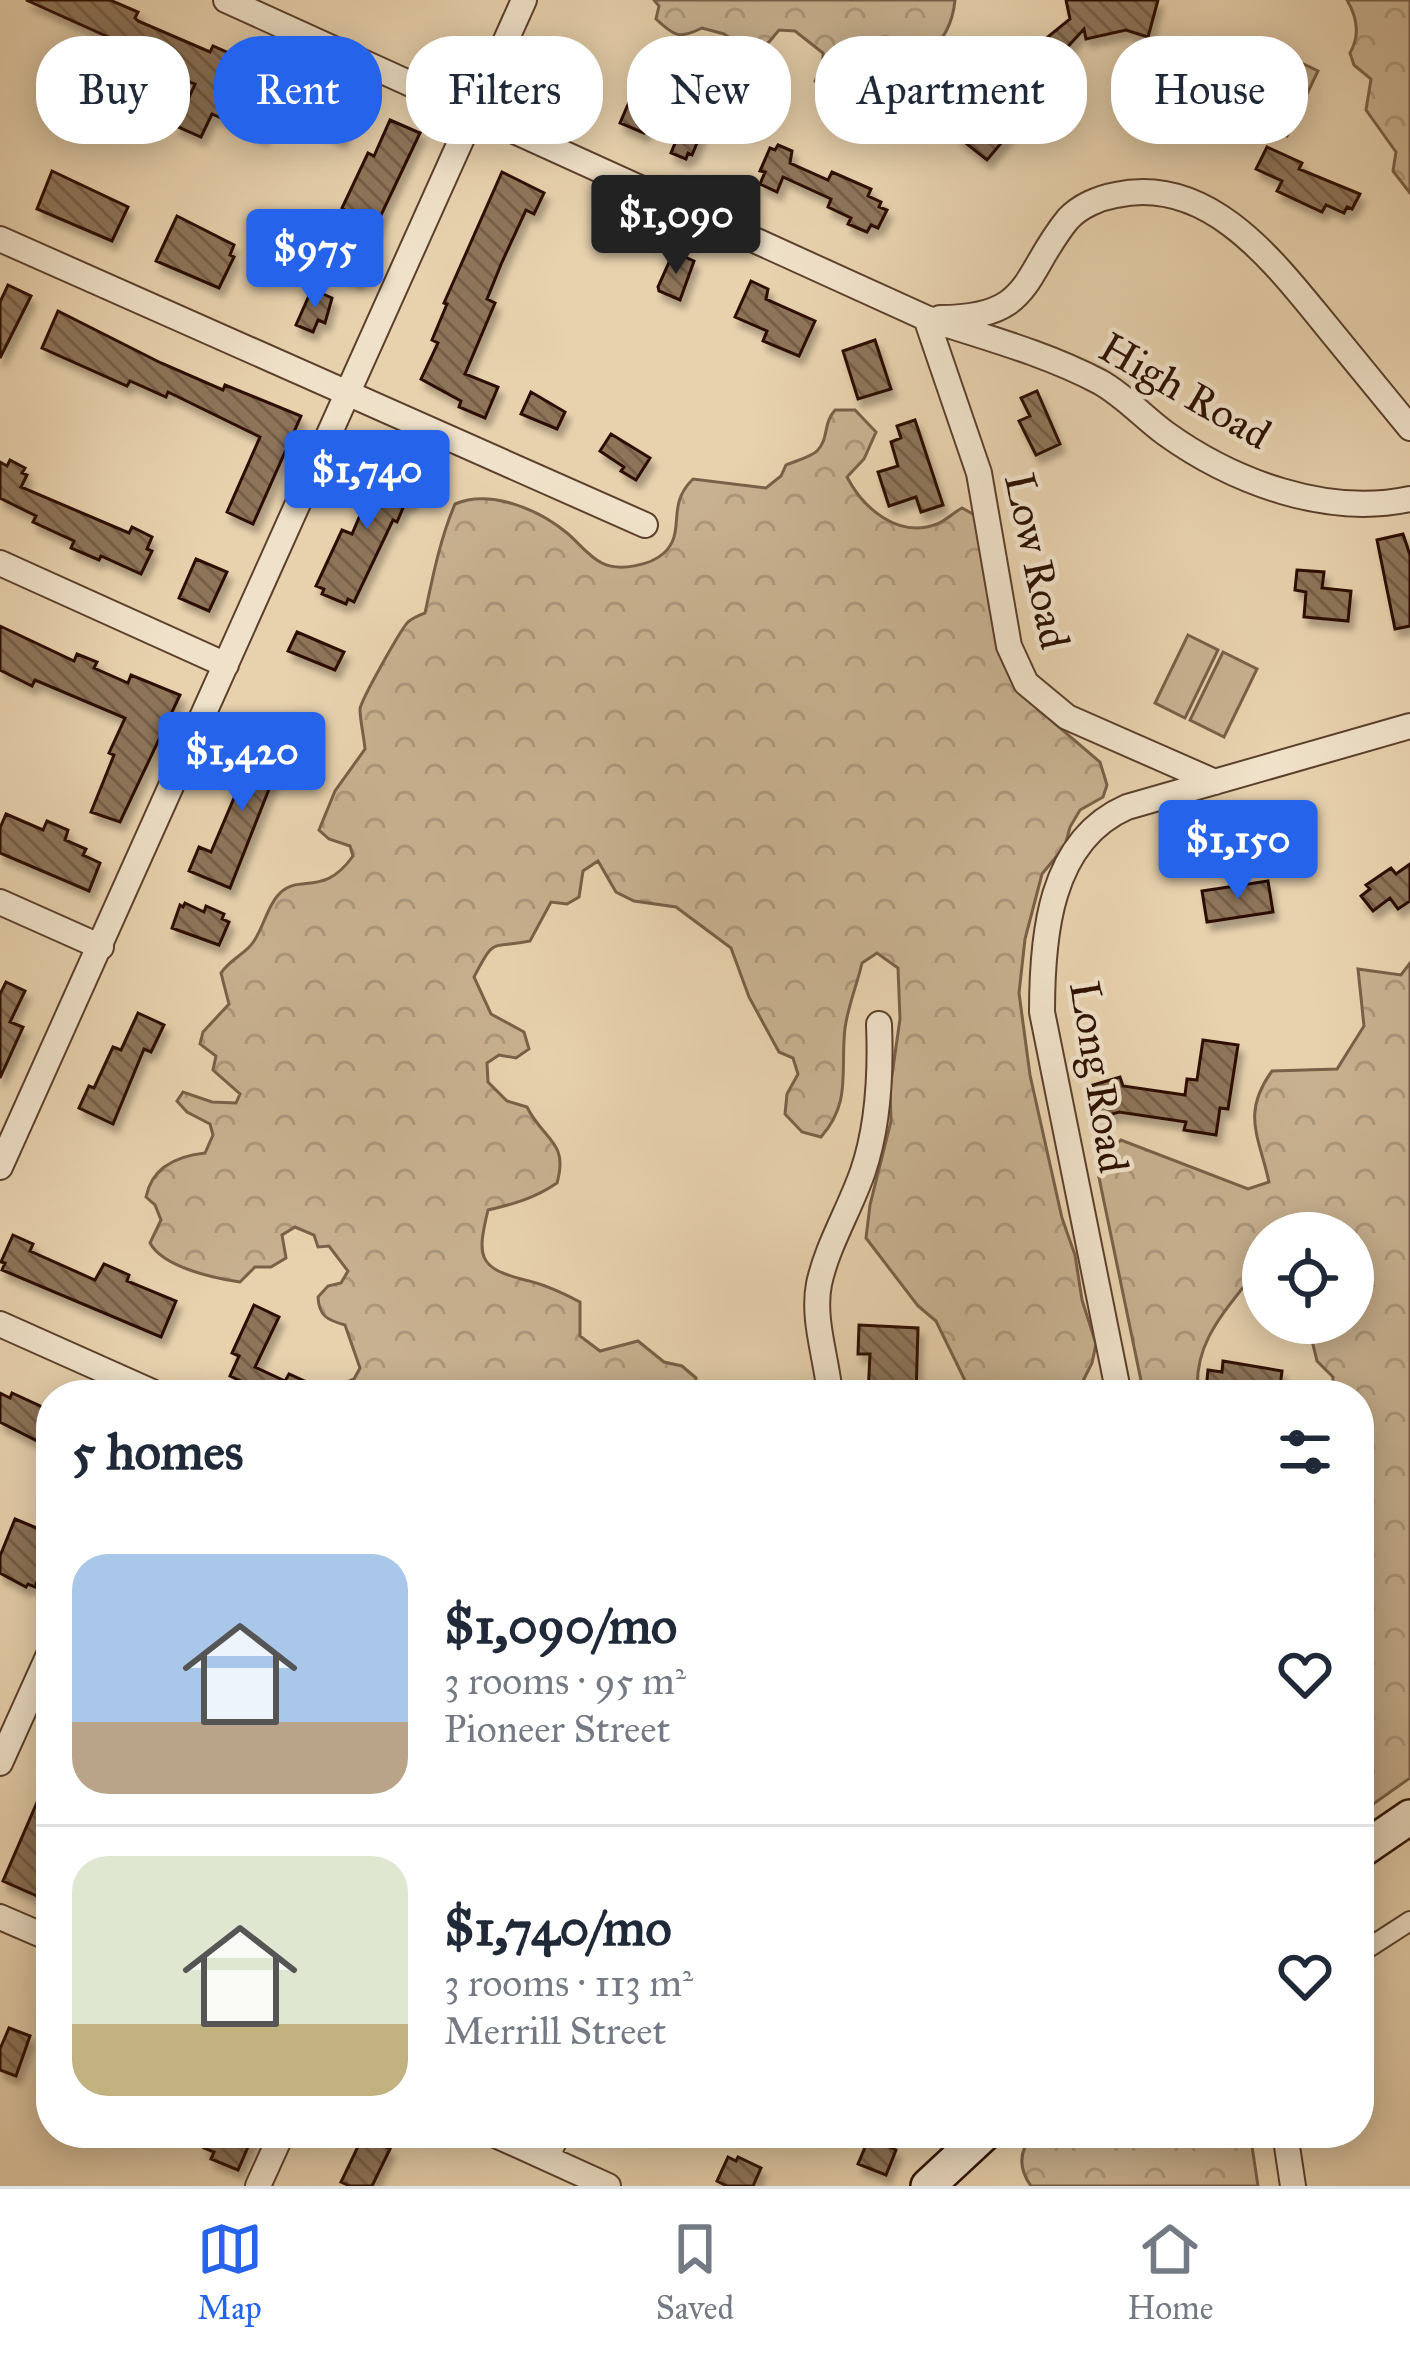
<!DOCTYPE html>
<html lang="en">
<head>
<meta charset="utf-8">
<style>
  :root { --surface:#fff; --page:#f6f6f7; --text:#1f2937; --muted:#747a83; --line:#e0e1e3; --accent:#2563eb }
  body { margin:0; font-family:"IM FELL Great Primer",serif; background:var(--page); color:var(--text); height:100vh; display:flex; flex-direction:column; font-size:45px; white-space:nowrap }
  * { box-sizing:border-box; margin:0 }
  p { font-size:39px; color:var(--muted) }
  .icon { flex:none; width:66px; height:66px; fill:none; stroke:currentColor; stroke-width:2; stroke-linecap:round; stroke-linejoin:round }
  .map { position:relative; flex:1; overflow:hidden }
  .sheet { position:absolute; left:36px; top:1380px; width:1338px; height:768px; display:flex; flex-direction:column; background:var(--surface); border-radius:48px; box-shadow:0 6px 30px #0003 }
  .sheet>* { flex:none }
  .hud { position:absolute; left:36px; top:36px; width:1338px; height:108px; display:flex; gap:24px }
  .tools { position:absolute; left:1242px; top:1212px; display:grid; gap:24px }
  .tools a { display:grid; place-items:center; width:132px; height:132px; border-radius:50%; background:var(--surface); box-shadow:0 6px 30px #0003; font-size:60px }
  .price { position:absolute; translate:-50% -102px; padding:0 27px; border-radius:12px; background:var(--accent); color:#fff; font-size:39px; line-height:78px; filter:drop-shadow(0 3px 6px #0008) }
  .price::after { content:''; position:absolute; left:50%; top:72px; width:36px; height:27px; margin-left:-18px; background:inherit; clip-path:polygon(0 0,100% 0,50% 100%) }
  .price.selected { background:#222; color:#fff }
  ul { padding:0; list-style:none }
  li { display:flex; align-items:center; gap:36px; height:300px; padding:0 36px }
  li+li { border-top:3px solid var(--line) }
  li span { display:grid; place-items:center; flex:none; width:336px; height:240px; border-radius:36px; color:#555 }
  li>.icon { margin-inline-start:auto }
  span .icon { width:144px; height:144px; fill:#fffc; stroke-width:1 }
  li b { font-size:51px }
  h2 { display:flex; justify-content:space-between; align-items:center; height:144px; padding:0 36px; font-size:51px }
  .chip { padding:0 42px; border-radius:48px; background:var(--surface); box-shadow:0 6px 30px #0003; font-size:42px; line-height:108px }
  .chip.selected { background:var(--accent); color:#fff }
  .dock { display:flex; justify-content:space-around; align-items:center; height:168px; border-top:3px solid var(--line); background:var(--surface); font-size:33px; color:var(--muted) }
  .dock a { display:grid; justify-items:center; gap:6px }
  .dock .selected { color:var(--accent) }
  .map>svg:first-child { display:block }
</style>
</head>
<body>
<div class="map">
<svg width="1410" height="2186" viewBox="0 0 1410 2186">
  <defs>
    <pattern id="forest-crowns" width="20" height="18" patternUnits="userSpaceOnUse" patternTransform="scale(3)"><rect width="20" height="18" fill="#c8b190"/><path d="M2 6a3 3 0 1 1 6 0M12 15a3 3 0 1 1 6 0" fill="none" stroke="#ac977a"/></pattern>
    <pattern id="building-back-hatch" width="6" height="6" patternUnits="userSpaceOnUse" patternTransform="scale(3)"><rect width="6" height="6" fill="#8e755a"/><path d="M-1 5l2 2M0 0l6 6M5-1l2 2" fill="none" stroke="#745f48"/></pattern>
    <filter id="shadow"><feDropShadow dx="4.5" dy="8" stdDeviation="3" flood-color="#0004"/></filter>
  </defs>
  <rect width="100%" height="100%" fill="#e8d2ae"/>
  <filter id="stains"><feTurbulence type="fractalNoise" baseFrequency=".00167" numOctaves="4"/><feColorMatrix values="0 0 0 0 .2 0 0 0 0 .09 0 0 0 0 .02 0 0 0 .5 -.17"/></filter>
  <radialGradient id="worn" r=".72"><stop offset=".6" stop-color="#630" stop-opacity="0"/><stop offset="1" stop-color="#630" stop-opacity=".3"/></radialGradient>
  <path fill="url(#forest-crowns)" stroke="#7a6048" stroke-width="3" d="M654 0H955C953 21 944 43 925 54 922 64 919 73 919 83 921 107 930 121 904 132 890 125 882 105 868 100 847 93 829 103 815 81L823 68V53L795 31 779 30 769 42 751 52 724 34 702 28C680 39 675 37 656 19L659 6Z
    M1347 0H1410V193L1393 171 1396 152 1366 110 1371 79 1354 65 1350 53C1360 36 1357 17 1347 0Z
    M835 410H855L876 432 864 459 847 477C863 508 898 539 937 524 945 521 953 513 962 508L973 514 980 528 1019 693 1100 762 1107 785 1103 797 1080 810 1070 827 1065 846 1042 874 1025 939 1019 993 1030 1075 1062 1218 1075 1255 1082 1300 1096 1344 1092 1363 1076 1395H972L936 1321 918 1306 866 1238 870 1205 891 1121 890 1089 900 1019 898 968 877 953 862 963C857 985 848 1006 845 1028 840 1071 852 1102 821 1137L802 1132 785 1114 787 1094 798 1074 793 1058 779 1052 749 997 731 948 676 907 634 901 616 892 598 861 583 871 579 897 567 904 551 902 530 941C490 949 495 936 474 977L491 1014 524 1032 529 1049 516 1058 499 1055 487 1063 488 1082 507 1101 527 1107C543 1140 569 1141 557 1183 535 1198 514 1204 488 1210 477 1256 477 1268 525 1280 544 1284 563 1293 580 1302V1336L600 1351 638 1341 664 1362 682 1366 696 1378 695 1395H337L342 1384 354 1379 360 1368 345 1325C327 1320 319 1316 318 1297L328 1286 341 1283 348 1271 329 1246 318 1247 314 1235 295 1227 282 1235 286 1258 271 1267H255L240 1282C213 1278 163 1267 150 1243L161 1220 155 1205 146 1197C152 1167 177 1156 205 1153L213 1135 210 1124 187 1112 177 1101 183 1092 212 1102 236 1103 240 1094 213 1070 216 1056 200 1044 203 1032 229 1004 221 973C230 959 246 954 254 941 264 926 268 904 281 892 301 874 324 897 353 856L350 846 329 839 319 830 335 791 365 749C364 736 360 721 360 709 361 700 401 629 408 622 414 617 417 616 425 613 433 576 440 539 455 504 490 489 538 509 567 533 578 542 589 557 602 563 619 572 651 565 664 553 687 531 665 506 693 479L766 488 781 476 786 465C795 461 811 457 817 451 829 439 823 423 835 410Z
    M1410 963V1778L1359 1814V1395H1332L1333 1377 1317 1361 1309 1328 1316 1323H1353V1233H1263V1298L1245 1285C1218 1319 1193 1349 1198 1395H1144L1096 1163 1121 1140 1248 1189 1269 1182C1259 1136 1241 1114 1272 1071L1337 1069 1364 1026 1358 969 1401 975Z
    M1034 2133H1250L1258 2186H1031C1018 2168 1019 2150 1034 2133Z"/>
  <path fill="#c8b190" stroke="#7a6048" stroke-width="3" d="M1287 56 1318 71 1287 136 1256 121Z
    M1188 635 1218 650 1185 718 1155 703Z
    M1223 652 1257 669 1224 737 1190 720Z"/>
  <path fill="url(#building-back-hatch)" stroke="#2d1000" stroke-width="3" filter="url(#shadow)" d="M26 0H110L138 12 135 18 138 21 210 52 213 46 303 86 353 115 341 139 275 110 263 137 212 114 201 137 176 126 195 84 132 60 137 50Z
    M1066 0H1158L1148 37 1126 30 1086 39 1084 29 1060 55 1044 40 1070 19Z
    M994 83 1020 110 1008 125 1013 129 987 160 957 136 971 119 965 114Z
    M633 93 657 104 644 133 620 123Z
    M693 100 708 106 704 117 707 119 692 155 688 153 686 159 671 153Z
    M390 120 420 133 362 255 369 258 358 281 334 270 357 219 342 208 368 153 374 156Z
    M778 145 792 151 790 163 828 180 832 172 871 189 868 196 881 202 879 207 887 210 878 228 871 225 867 232 848 224 851 218 828 207 831 199 783 177 777 192 760 184 765 172 760 171 770 148 775 150Z
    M1267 147 1302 163 1299 169 1360 194 1352 209 1347 207 1344 213 1326 205 1322 212 1277 191 1282 181 1256 169Z
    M52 171 128 207 112 241 37 209Z
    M502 172 544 193 534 214 526 210 502 262 487 299 495 303 465 374 498 387 485 418 459 407 461 401 421 379 438 343 432 340 447 304 444 303Z
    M177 216 234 245 230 255 234 257 219 288 156 261Z
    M678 254 694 261 680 300 659 291 658 287 671 258 676 260Z
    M751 281 768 289 766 299 815 321 799 356 763 341 767 331 735 317Z
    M8 285 31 296 0 358V302Z
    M312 289 332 298 325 323 318 320 313 332 296 325Z
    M58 311 161 363 223 390 225 385 301 416 253 524 227 512 260 437 168 392 166 397 130 381 127 386 42 348Z
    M875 340 891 389 858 399 843 351Z
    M1037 391 1060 444 1036 455 1019 421 1030 416 1021 398Z
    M531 392 565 412 557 429 521 414Z
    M915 420 943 505 921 512 916 497 889 506 878 472 898 466 891 442 901 438 897 426Z
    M611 434 650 458 636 480 621 471 624 467 600 451Z
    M376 459 421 480 410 503 406 501 397 522 393 520 354 602 348 599 346 604 322 594 324 589 316 586 342 530 352 534 373 485 365 482Z
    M10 460 25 468 22 473 27 475 21 487 129 533 132 527 152 537 147 549 152 551 141 574 101 556 99 560 71 548 74 541 33 522 36 516 0 498V462L7 466Z
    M1403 534 1410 555V626L1395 629 1377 540Z
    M196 559 227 572 209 611 179 598Z
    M1297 570 1324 572 1322 588 1351 591 1348 621 1304 617 1306 592 1295 590Z
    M0 626 74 661 77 654 97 662 94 668 128 683 131 675 180 695 120 822 91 812 114 755 109 753 125 718 35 680 32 686 0 670Z
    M297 632 344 652 335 670 288 651Z
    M263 730 288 741 230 888 189 871 199 847 211 852Z
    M6 814 43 830 47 821 68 830 65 840 86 849 83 855 100 863 89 891 0 853V828Z
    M1410 864V901L1398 909 1390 898 1373 911 1361 896 1370 889 1366 885 1391 868 1396 874Z
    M1268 881 1273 912 1207 922 1202 891Z
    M185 903 204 912 206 906 224 914 222 919 229 922 219 945 172 928 180 905 183 907Z
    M6 982 25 991 10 1022 23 1027 0 1078V994Z
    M138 1013 164 1025 151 1052 144 1049 113 1124 79 1108 89 1086 94 1088 113 1047 121 1050Z
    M1203 1040 1238 1045 1228 1109 1220 1108 1216 1135 1184 1130 1186 1122 1119 1112 1102 1117 1093 1085 1120 1077 1123 1086 1185 1095 1187 1079 1197 1080Z
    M13 1235 33 1244 30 1251 95 1280 104 1264 129 1275 127 1281 176 1301 161 1337 2 1270 5 1263 1 1262Z
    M254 1305 279 1317 255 1367 285 1381 289 1374 335 1395H272L230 1376 239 1356 232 1353Z
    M859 1325 918 1328 916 1395H868L870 1354H858Z
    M1223 1361 1282 1371 1279 1395 1206 1391 1208 1370 1222 1372Z
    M0 1393 10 1398 12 1393 51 1411V1448L0 1422Z
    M15 1519 51 1534V1547L35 1587 28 1584 26 1587 0 1573V1556Z
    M51 1770V1883L44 1899 3 1881Z
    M9 2028 30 2036 16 2076 0 2070V2049Z
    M211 2133H254L238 2170 211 2159 214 2152 204 2148Z
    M363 2136 390 2149 372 2186H350L341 2182Z
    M869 2138 896 2150 886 2175 858 2164Z
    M728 2157 736 2161 738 2157 761 2168 753 2186H727L717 2181Z"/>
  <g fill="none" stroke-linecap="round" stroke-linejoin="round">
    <defs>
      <path id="pedestrian" d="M1359 1954 1410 1921"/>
      <path id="minor" d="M226 0 926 318C984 337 1045 353 1100 382 1125 396 1143 417 1165 433 1233 482 1327 517 1410 499
        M0 239 645 525
        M926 318 979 473 1009 646 1026 683 1067 717 1215 782
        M940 318C1034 318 1022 275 1068 219 1080 206 1099 198 1116 195 1211 174 1277 266 1329 329 1356 362 1383 395 1410 428
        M0 563 226 665
        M0 902 101 947
        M0 1167 524 0
        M0 1324 159 1395
        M830 1395C827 1359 812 1320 819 1284 827 1246 850 1209 863 1171 879 1124 881 1073 879 1024
        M1119 1395 1042 1012C1042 937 1049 841 1127 807L1410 726
        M0 1763 51 1650
        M0 1917 51 1939
        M491 2133 608 2186
        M1285 2133 1293 2186
        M546 2158 558 2133
        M258 2186 282 2133"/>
      <path id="secondary" d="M1359 1852 1410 1817
        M928 2186 985 2133"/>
    </defs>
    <use href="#pedestrian" stroke="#5c402c" stroke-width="22"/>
    <use href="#minor" stroke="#5c402c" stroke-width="28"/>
    <use href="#secondary" stroke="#2d1000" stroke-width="38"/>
    <use href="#pedestrian" stroke="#f0e2ca" stroke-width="18"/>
    <use href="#minor" stroke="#f0e2ca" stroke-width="24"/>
    <use href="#secondary" stroke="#f0e2ca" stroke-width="33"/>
  </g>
  <g text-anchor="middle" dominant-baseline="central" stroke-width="9" stroke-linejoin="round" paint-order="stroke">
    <g font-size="42" fill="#2d1000" stroke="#f0e2ca">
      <text transform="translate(1185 391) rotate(30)">High Road</text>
      <text transform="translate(1037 561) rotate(78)">Low Road</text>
      <text transform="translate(1099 1077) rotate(81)">Long Road</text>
    </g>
  </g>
  <rect width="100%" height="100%" filter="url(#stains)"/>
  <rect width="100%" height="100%" fill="url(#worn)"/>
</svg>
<div class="tools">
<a><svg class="icon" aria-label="locate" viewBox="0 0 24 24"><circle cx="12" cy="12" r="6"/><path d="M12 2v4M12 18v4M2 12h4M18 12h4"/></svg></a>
</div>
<b class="price selected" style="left:676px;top:277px">$1,090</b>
<b class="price" style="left:315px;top:311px">$975</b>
<b class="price" style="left:367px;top:532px">$1,740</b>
<b class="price" style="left:242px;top:814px">$1,420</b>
<b class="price" style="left:1238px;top:902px">$1,150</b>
<div class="hud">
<a class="chip">Buy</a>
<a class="chip selected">Rent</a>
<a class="chip">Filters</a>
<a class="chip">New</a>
<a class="chip">Apartment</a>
<a class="chip">House</a>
</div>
<section class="sheet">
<h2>5 homes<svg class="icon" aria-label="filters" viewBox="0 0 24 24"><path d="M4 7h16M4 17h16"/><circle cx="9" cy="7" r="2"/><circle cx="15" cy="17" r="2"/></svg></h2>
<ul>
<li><span style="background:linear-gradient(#a9c7e8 70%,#b9a48a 0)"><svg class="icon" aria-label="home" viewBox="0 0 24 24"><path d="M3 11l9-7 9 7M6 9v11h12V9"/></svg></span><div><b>$1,090/mo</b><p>3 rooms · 95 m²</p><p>Pioneer Street</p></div><svg class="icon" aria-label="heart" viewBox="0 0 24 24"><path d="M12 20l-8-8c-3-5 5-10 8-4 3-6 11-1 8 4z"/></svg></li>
<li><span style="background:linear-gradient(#dfe7d0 70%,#c2b280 0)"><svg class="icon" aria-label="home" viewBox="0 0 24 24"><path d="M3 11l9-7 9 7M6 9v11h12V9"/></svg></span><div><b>$1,740/mo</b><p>3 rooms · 113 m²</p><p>Merrill Street</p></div><svg class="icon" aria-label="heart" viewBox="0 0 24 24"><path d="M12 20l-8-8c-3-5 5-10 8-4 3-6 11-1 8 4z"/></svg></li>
</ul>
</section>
</div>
<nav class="dock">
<a class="selected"><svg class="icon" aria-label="map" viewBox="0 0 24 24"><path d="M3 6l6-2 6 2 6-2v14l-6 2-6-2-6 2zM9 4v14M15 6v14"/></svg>Map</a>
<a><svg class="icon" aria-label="saved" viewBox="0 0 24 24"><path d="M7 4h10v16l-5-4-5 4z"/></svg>Saved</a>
<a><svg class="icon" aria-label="home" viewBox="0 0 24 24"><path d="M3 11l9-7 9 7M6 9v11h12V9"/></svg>Home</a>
</nav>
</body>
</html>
